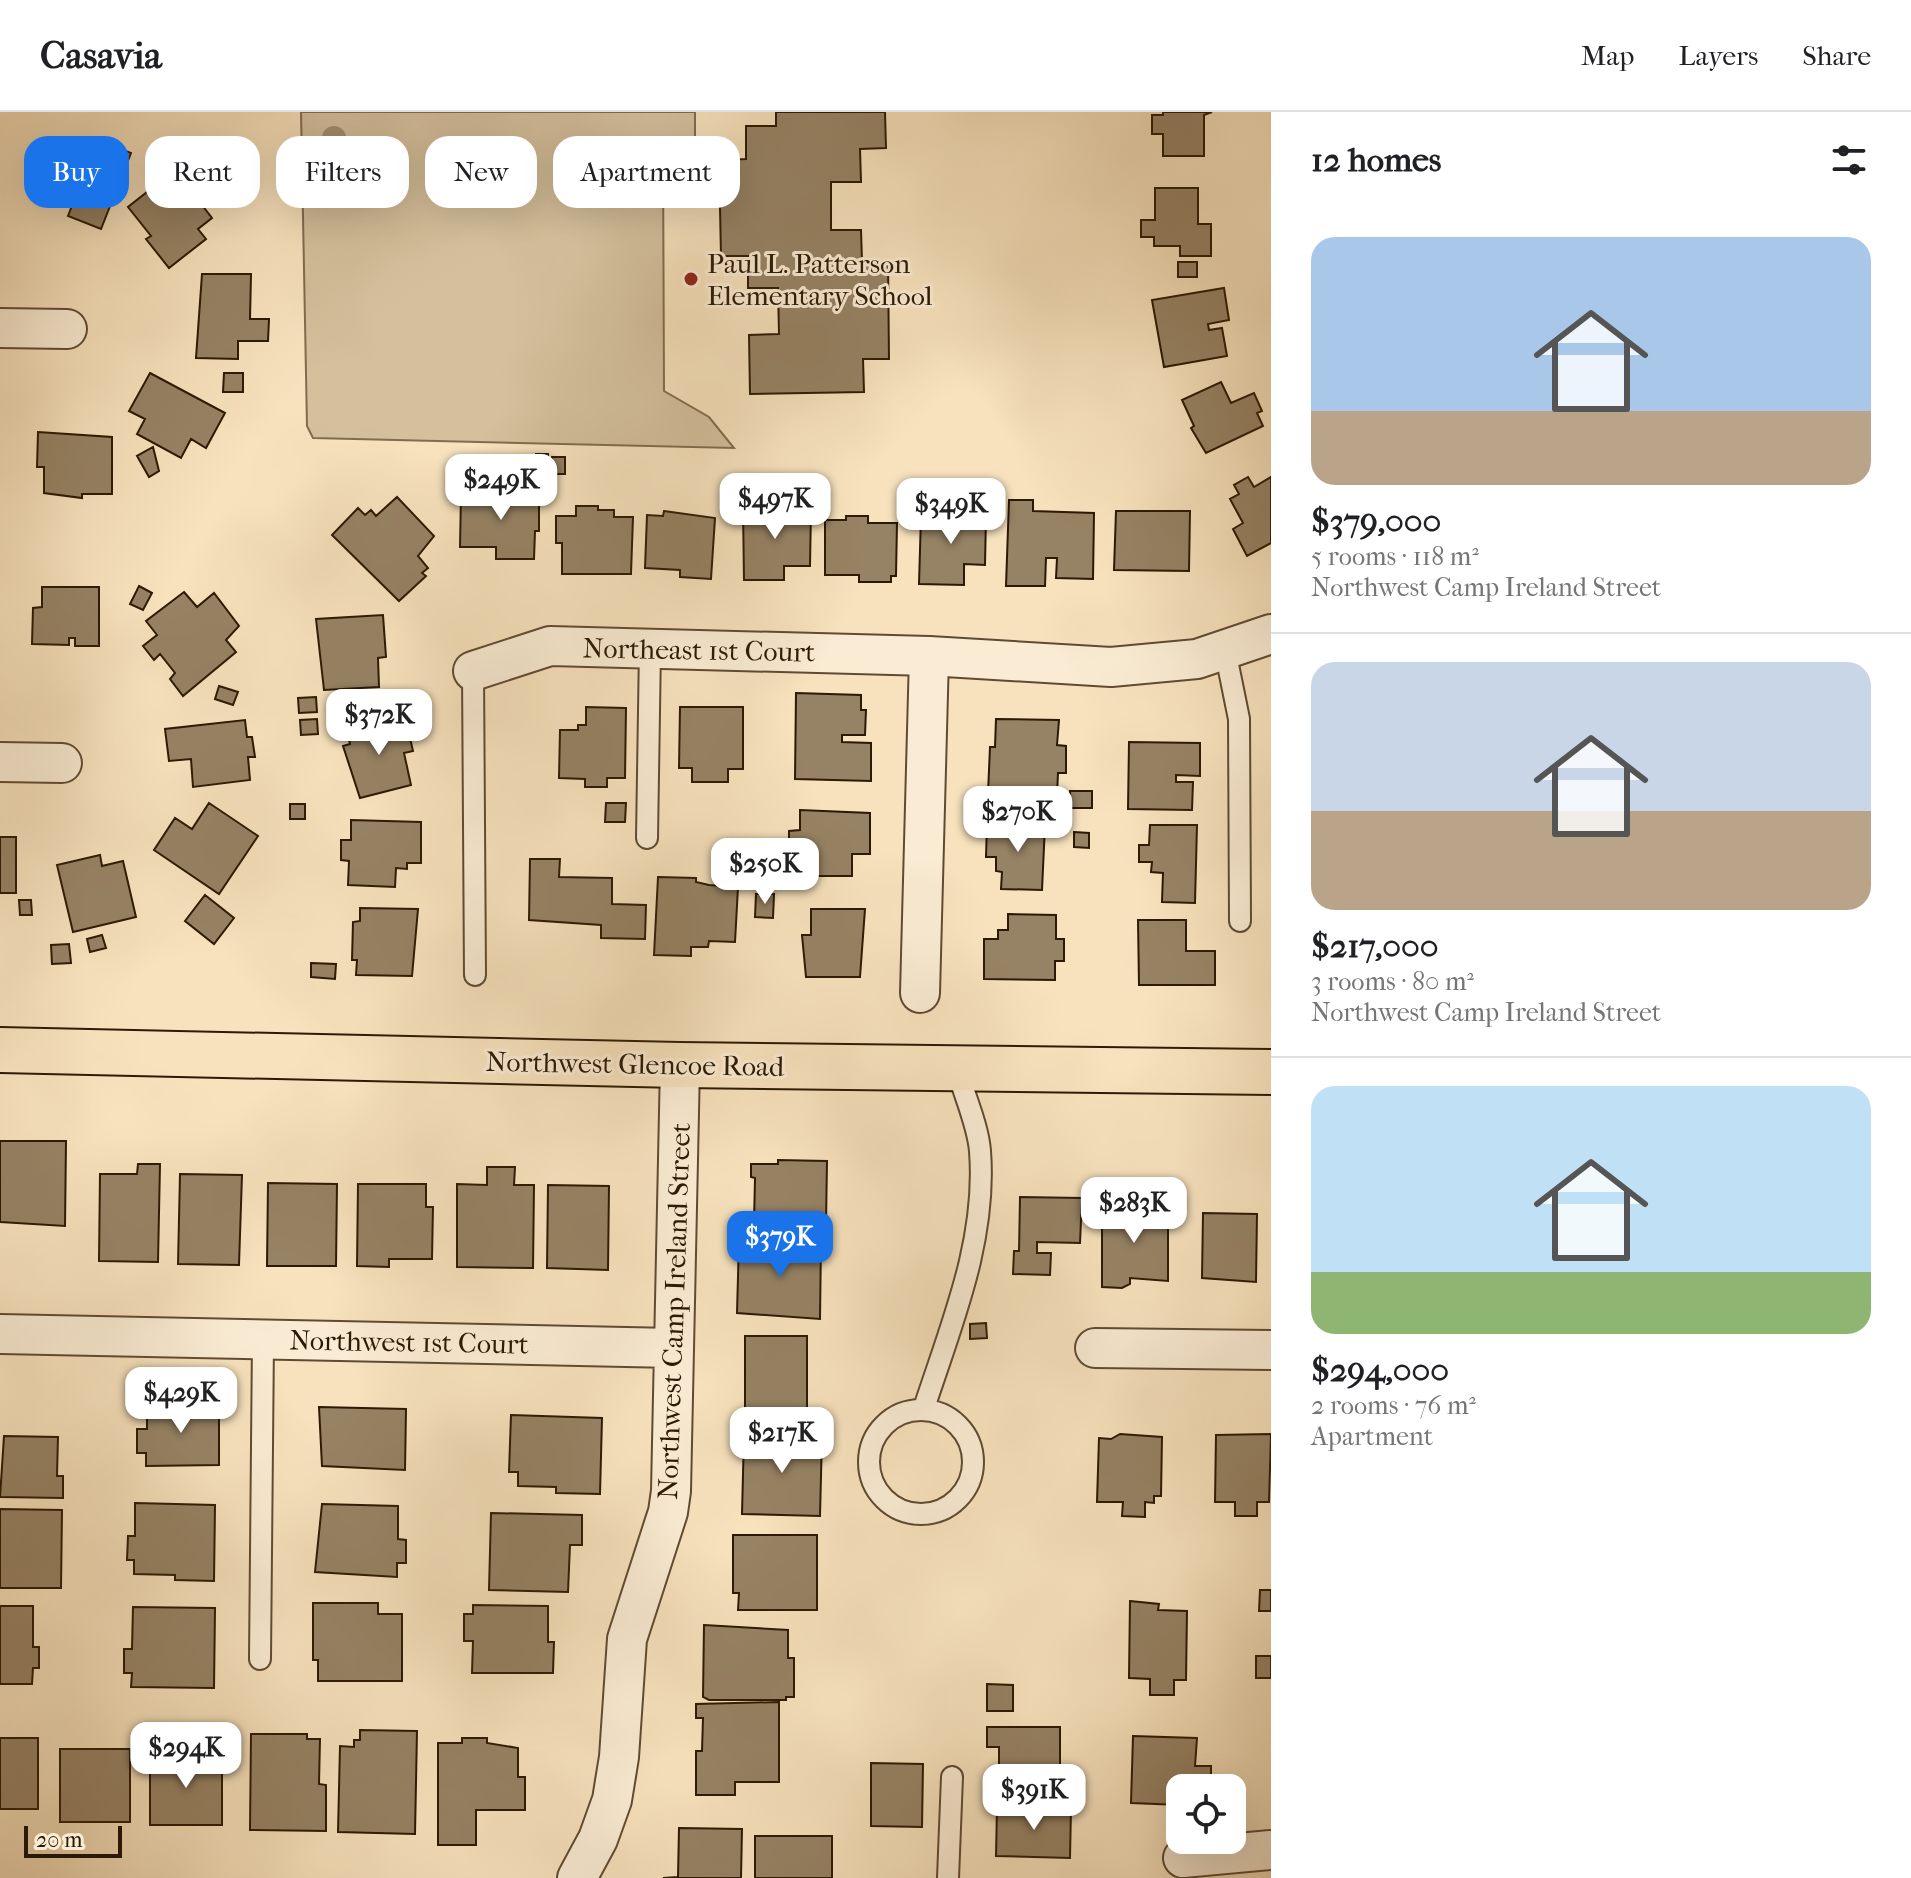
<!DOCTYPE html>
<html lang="en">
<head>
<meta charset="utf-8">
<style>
  :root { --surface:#fff; --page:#f6f6f6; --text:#202124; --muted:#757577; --line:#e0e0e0; --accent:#1a73e8 }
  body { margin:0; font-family:"IM FELL French Canon",serif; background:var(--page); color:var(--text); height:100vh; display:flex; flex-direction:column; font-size:30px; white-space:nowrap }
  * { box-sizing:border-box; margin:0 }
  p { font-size:26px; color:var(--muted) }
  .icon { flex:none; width:44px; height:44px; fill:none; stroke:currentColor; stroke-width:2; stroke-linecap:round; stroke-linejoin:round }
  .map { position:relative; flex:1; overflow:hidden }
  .side { display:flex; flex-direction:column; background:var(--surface); width:640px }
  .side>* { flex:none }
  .hud { position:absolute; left:24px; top:24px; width:760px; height:72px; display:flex; gap:16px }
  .buttons { position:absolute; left:1166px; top:1662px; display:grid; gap:16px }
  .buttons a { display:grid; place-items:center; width:80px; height:80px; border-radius:16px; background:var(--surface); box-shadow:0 8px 32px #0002; font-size:40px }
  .scale { position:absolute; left:24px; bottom:20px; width:98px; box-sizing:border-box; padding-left:8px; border:4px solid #2c1903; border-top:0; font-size:22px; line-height:28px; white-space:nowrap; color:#2c1903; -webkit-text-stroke:6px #faecd4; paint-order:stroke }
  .price { position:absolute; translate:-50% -68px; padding:0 18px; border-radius:16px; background:#fff; color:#222; font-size:26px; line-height:52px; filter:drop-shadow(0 2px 4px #0008) }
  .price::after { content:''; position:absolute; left:50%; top:48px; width:24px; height:18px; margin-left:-12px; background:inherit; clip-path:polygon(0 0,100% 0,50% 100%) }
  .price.active { background:var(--accent); color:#fff }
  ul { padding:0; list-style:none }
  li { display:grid; align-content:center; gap:16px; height:424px; padding:0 40px }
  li+li { border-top:2px solid var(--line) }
  li span { display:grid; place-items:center; height:248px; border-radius:24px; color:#555 }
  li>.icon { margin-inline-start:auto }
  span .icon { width:144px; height:144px; fill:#fffc; stroke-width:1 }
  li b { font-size:34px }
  h2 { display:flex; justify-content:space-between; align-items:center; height:96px; padding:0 40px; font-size:34px }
  .chip { padding:0 28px; border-radius:24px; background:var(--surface); box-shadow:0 8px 32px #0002; font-size:28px; line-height:72px }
  .chip.active { background:var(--accent); color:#fff }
  header { display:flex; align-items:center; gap:48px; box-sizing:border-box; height:112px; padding:0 40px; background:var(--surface); border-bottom:2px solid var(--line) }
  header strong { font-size:38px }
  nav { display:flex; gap:44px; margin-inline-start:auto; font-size:28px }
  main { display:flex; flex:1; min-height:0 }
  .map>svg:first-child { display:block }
</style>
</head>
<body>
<header>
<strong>Casavia</strong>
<nav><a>Map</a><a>Layers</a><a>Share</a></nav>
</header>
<main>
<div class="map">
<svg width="1271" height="1766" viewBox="0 0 1271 1766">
  <rect width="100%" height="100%" fill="#f7e2bd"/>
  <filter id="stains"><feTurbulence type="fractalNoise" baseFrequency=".0025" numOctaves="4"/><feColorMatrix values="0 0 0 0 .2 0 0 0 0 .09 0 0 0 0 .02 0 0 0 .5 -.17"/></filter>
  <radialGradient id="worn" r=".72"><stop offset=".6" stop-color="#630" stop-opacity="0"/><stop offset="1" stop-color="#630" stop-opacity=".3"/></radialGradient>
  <path fill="#d4c09d" stroke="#806c50" stroke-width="2" d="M301 0H695V35L663 36 664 279 709 305 734 336 313 326 307 314Z"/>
  <path fill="#968264" stroke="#2c1903" stroke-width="2" d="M776 0H885L886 36 860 37 861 70H831V118H861L862 149H888L889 247H863L864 280 750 282 749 223 779 222 778 176H748V144H721L719 48 746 47V14H776Z
    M1163 0H1212L1204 3V44H1163V22H1152V3H1163Z
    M96 27 131 41 101 117 68 104 75 86 45 74 61 35 79 42 84 31 93 34Z
    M175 58 212 106 198 117 206 127 169 156 146 127 151 124 128 95Z
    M1155 76H1198V112H1211V144H1180V134H1154V125H1141V108H1155Z
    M1178 150H1197V165H1178Z
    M202 162H251L250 207H269L268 229H238V247L196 246Z
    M1224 176 1229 208 1208 212 1209 218 1222 216 1227 244 1164 255 1152 188Z
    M150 261 225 301 206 336 191 327 181 346 137 322 145 307 129 299Z
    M224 261H243V280H223Z
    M1221 270 1231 291 1254 281 1262 299 1257 301 1263 314 1206 341 1191 316 1194 314 1182 288Z
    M38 320 112 325V382H82V386L44 381V355H37Z
    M153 335 159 359 149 365 137 344Z
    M536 342H548V359H536Z
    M552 345H565V362H552Z
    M1248 365 1254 375 1271 365V431L1247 444 1233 417 1243 411 1230 387 1239 382 1234 373Z
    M501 372H523V386H539V419H535L534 447H496V435H460L461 383 484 384V378H501Z
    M397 385 434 424 418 444 428 456 422 461 426 464 399 489 332 423 358 396 365 403 371 398 376 404Z
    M768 388H788V398H811L810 454H784V468H744L743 397H767Z
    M1009 388H1033V399L1094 401 1093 467 1056 466 1057 446H1046L1045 474H1006Z
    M576 394H598V398H614V405H633L631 462H562V431H556V404H576Z
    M940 396H963V404H986L985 453 964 452V473L919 472 921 404H940Z
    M664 399 715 406 711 467 680 465V458L645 456 647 403 663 404Z
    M1116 399H1190L1189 459 1114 458Z
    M846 404H868V411H897L896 464H891V470H859V463H825V408H846Z
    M139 474 152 481 143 498 130 492Z
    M42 475H99V534H75V526H69V533L32 532 33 496 42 495Z
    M184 480 197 495 214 481 239 514 226 528 236 540 183 584 170 567 175 561 160 542 154 548 143 534 157 523 146 509Z
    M383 503 386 545 378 546 379 575 324 578 316 507Z
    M219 574 238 580 233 593 215 587Z
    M796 581 861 583V598H866L865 623H842V630L871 631V669L795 667Z
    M316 585 317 600 299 601 298 586Z
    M586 595 626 596 625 666H607V675H585V667L559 666 560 618H578V613H586Z
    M680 595H743V657H728V670H692V656H679Z
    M405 604 413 639 404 641 411 673 360 686 343 634 350 632 347 619Z
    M317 607 318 622 301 623 300 608Z
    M996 607 1059 608 1057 633 1066 634V661H1058L1057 683 988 681 990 635H995Z
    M245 608 247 625H252L255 645H248L250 668 193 675 191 647 169 649 165 617Z
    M1129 630 1200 631V664L1176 663V670H1193L1192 698 1128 697Z
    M1070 679H1092V696H1070Z
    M209 691 258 724 219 782 154 738 175 706 192 717Z
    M606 691H626L625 710H605Z
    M290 692H305V707H290Z
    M800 698 870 701V742H852V764H800V740H789V719L800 718Z
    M351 708 421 710V751H407V757L396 756 395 775 348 773 349 749 341 748V728H351Z
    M987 711 1045 713 1042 778 1001 777 1002 760 996 759V745H986Z
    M1150 713H1197L1195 791 1162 790 1163 761 1151 760 1152 750H1139V733H1149Z
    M1074 720 1089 721V736L1074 735Z
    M0 725H16V781H0Z
    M100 743 102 754 123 749 136 805 73 820 57 753Z
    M530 747H560L559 765 612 766V792L646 793 645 827 601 826V813L529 808Z
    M658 765 696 766V770L709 773 738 775 735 830 709 829 708 835H691V844L654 843Z
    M756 782H774L773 806 755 805Z
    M205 783 234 806 214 832 185 809Z
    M19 788H31L32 803H20Z
    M360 796 418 797 412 864 356 863 357 848H352L353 810 360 809Z
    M811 797H865L860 865H806L802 823H811Z
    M1008 802 1056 803V827H1064V849H1055V868L984 867V827H998V818H1008Z
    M1138 808H1186V839H1215V873H1139Z
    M102 823 106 836 90 840 87 827Z
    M69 832 71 851 52 852 51 833Z
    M311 851 336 852 335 867 311 865Z
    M0 1029H66L65 1114 0 1110Z
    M778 1048 827 1049 826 1112 754 1111 755 1066 751 1065V1052H778Z
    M138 1052H160L158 1150 99 1149 100 1062H137Z
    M487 1055H515L514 1073H534L533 1156 457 1155V1072L487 1073Z
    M180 1062 242 1063 239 1153 178 1152Z
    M268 1071 337 1072 336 1154H267Z
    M358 1072H426V1095H433L432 1147H389V1155L357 1154Z
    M548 1073 609 1074 608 1158 547 1156Z
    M1020 1085 1082 1086 1080 1131 1037 1130V1141H1051L1050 1163 1013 1162 1014 1139H1019Z
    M1102 1094H1163V1103H1168V1169L1130 1166V1172L1122 1176 1102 1175Z
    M1203 1101 1257 1102 1256 1170 1202 1166Z
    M739 1128 821 1130 820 1207 737 1201Z
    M986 1211 987 1226 970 1227V1212Z
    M745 1224H807V1303L751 1302V1298H745Z
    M147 1291 219 1293V1353L146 1354V1341H137V1317H147Z
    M319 1295 406 1297 405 1358 322 1354Z
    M511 1303 602 1306 600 1382 556 1381V1375L518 1374V1360H509Z
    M1120 1322 1162 1325 1161 1384H1154V1391L1145 1390V1405L1122 1404 1123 1390H1097L1099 1326 1111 1327Z
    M1271 1322 1269 1390H1257V1404H1235V1390H1215L1216 1323Z
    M744 1323 822 1324 820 1404 742 1402Z
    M4 1324 58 1325 57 1364H63V1386L0 1385Z
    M135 1391 215 1393 214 1469 175 1468V1463L134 1462V1448H127L128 1424H135Z
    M322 1392 398 1394V1427L406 1428V1451H397V1465L315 1460Z
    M0 1397 62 1398 61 1476H0Z
    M491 1401 582 1403V1433H570L568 1480 489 1478Z
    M733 1423H817V1498H738L739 1481H733Z
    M1260 1478H1271V1499H1259Z
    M1130 1489 1159 1492 1158 1498 1187 1499 1186 1568H1174V1583H1150V1567L1129 1566Z
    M313 1491H378V1502H402V1569H318V1548H313Z
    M473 1493 548 1494V1530H554L553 1561H472L473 1529H464V1502H473Z
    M0 1494H33V1535H39V1556H33L32 1572H0Z
    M133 1495 215 1496 214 1576 131 1575 132 1561H124V1537H132Z
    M704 1513 788 1518V1546H794V1585H786V1588H709L703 1585Z
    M1256 1544H1271V1566H1256Z
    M987 1572 1013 1573V1599H987Z
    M779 1590V1670H735V1683H696V1639H702L703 1606H696V1592Z
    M987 1615H1060V1661L999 1662V1635H987Z
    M360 1618 417 1619 415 1722 338 1720 340 1634 354 1635V1628H360Z
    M251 1622H307V1627H320L319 1672 326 1673V1719L250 1718Z
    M1133 1624 1197 1626 1195 1654H1211V1676H1180V1693L1131 1691Z
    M0 1626H38V1697H0Z
    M462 1626H487V1631L518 1636V1665H525V1698H476V1733H438V1631H462Z
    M60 1637H130V1710H60Z
    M150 1644H222V1713H150Z
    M871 1651 923 1652 922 1715 871 1714Z
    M997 1694 1071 1696 1070 1746 996 1744Z
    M679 1716 742 1717 741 1766H663L678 1765Z
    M755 1724H832V1766H755Z"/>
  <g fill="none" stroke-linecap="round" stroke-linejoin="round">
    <defs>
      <path id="lane" d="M1225 538 1239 607 1240 809
        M473 559 475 863
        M647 726 650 536
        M924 1296C951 1213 987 1129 980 1039 978 1013 964 983 957 957
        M869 1350a52 52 0 1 1 104 0a52 52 0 1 1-104 0Z
        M260 1547 263 1227
        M948 1766 952 1665"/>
      <path id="street" d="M0 216 67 217
        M473 559 550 534 929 544 1111 555 1197 547 1271 522
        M0 650 62 651
        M920 881 929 544
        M0 1222 673 1236
        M1095 1236 1271 1238
        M1183 1746 1271 1738
        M577 1766 598 1727 612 1688 619 1645 627 1527 668 1400 671 1379 680 953"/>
      <path id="primary" d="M0 938 680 953 1271 960"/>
    </defs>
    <use href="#lane" stroke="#5f4b32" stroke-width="24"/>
    <use href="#street" stroke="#5f4b32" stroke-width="42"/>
    <use href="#primary" stroke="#2c1903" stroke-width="48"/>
    <use href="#lane" stroke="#faecd4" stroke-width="20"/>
    <use href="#street" stroke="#faecd4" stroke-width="38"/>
    <use href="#primary" stroke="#f7e2bd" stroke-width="44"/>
  </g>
  <circle fill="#a38f70" cx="334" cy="26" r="12"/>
  <circle fill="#8f2418" stroke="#faecd4" stroke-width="3" cx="691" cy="167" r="8"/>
  <g text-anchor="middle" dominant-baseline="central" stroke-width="6" stroke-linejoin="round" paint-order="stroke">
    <g font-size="28" fill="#2c1903" stroke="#faecd4" text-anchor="start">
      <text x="707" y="151">Paul L. Patterson<tspan x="707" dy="32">Elementary School</tspan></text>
    </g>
    <g font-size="28" fill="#2c1903" stroke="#faecd4">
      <text transform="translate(699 538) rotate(1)">Northeast 1st Court</text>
      <text transform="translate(635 952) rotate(1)">Northwest Glencoe Road</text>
      <text transform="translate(674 1199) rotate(-88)">Northwest Camp Ireland Street</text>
      <text transform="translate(409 1230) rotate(1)">Northwest 1st Court</text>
    </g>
  </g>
  <rect width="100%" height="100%" filter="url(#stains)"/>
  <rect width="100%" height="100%" fill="url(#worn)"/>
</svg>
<div class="buttons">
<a><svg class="icon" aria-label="locate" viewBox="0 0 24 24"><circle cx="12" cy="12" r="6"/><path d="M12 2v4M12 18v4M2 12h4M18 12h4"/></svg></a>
</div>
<div class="scale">20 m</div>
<b class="price" style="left:501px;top:410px">$249K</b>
<b class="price" style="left:775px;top:429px">$497K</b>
<b class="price" style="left:951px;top:434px">$349K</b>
<b class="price" style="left:379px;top:645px">$372K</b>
<b class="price" style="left:1018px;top:742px">$270K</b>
<b class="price" style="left:765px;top:794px">$250K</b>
<b class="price" style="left:1134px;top:1133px">$283K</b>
<b class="price active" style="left:780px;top:1167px">$379K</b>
<b class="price" style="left:181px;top:1323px">$429K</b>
<b class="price" style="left:782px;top:1363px">$217K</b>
<b class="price" style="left:186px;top:1678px">$294K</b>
<b class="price" style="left:1034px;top:1720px">$391K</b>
<div class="hud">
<a class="chip active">Buy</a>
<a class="chip">Rent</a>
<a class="chip">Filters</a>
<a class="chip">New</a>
<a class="chip">Apartment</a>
</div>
</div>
<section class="side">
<h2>12 homes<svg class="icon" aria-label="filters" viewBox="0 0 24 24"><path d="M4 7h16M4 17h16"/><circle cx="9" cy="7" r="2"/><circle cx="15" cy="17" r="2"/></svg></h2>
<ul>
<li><span style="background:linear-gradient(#a9c7e8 70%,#b9a48a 0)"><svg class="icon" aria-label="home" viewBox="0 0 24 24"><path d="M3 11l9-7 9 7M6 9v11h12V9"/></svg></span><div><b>$379,000</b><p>5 rooms · 118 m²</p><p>Northwest Camp Ireland Street</p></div></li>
<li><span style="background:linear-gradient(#c9d6e8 60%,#b9a48a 0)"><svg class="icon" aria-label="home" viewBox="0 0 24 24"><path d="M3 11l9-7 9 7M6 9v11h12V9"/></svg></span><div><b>$217,000</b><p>3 rooms · 80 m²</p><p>Northwest Camp Ireland Street</p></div></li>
<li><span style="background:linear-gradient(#bfe0f5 75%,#8fb573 0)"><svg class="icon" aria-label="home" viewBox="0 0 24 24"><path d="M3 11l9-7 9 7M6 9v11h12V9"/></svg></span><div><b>$294,000</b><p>2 rooms · 76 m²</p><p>Apartment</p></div></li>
</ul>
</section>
</main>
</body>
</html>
